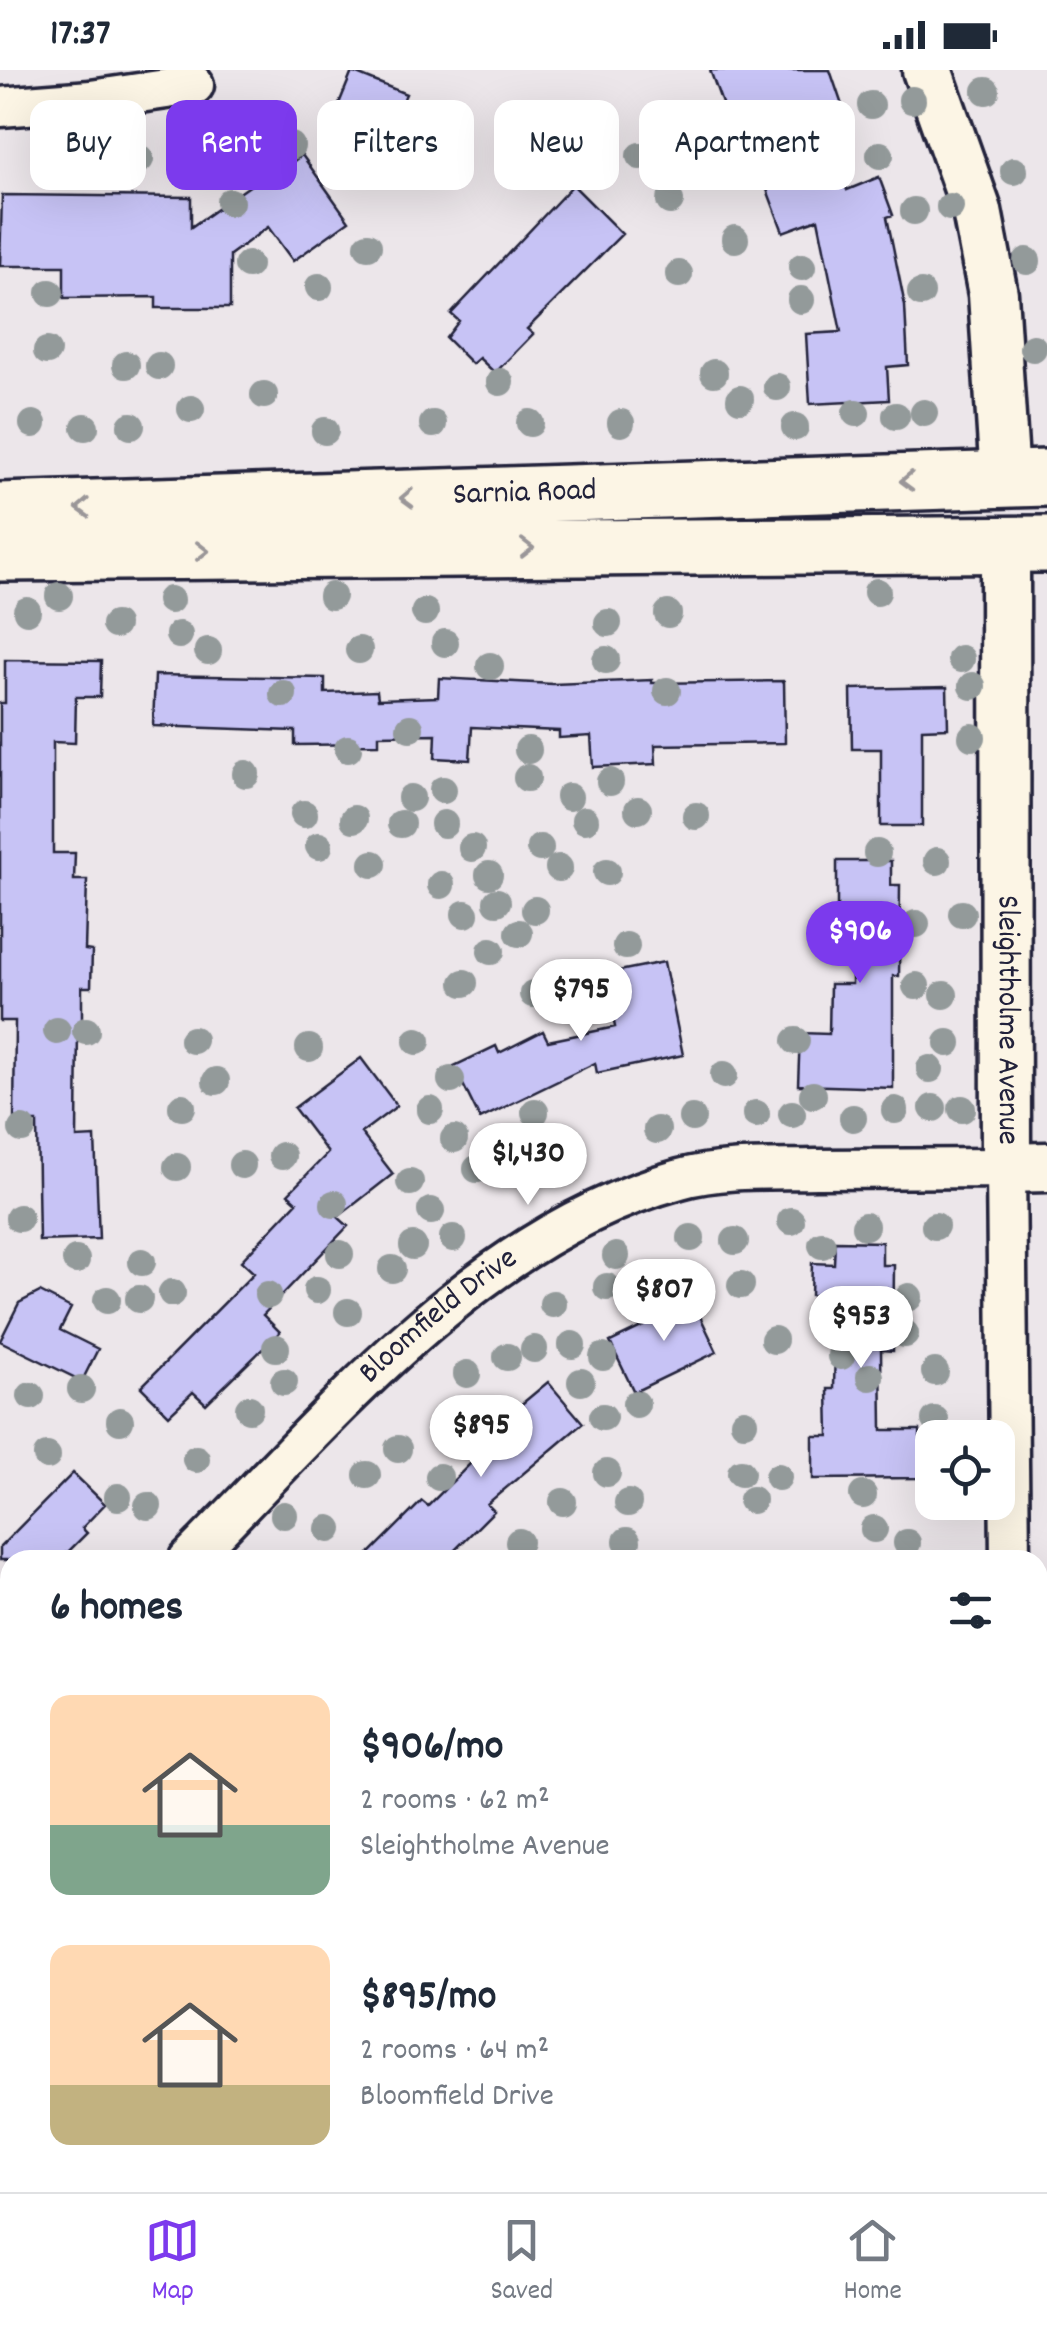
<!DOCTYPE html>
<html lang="en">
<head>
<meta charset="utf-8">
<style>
  :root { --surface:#fff; --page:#f2f2f3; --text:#1f2937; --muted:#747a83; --line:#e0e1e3; --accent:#7c3aed }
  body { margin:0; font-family:Dekko,sans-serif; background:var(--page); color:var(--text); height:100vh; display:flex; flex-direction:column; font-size:38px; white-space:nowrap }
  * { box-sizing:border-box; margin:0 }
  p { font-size:32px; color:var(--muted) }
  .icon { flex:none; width:55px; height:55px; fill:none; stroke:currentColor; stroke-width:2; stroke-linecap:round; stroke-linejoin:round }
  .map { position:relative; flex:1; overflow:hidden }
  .details { position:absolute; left:0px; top:1480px; width:1048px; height:642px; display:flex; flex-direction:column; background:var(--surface); border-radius:30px 30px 0 0; box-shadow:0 10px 40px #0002 }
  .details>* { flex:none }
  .banner { position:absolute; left:30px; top:30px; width:988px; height:90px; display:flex; gap:20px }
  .controls { position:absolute; left:915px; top:1350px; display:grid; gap:20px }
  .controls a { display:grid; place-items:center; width:100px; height:100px; border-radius:20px; background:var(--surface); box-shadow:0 10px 40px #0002; font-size:50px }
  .price { position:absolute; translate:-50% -85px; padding:0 22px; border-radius:35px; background:#fff; color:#222; font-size:32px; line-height:65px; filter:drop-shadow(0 2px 5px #0008) }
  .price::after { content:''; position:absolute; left:50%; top:60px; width:30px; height:22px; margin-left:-15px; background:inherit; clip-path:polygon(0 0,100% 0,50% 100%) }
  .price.on { background:var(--accent); color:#fff }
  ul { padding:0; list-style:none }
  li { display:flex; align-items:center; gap:30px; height:250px; padding:0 50px }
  li span { display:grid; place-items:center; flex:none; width:280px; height:200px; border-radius:20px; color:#555 }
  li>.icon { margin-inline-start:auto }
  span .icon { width:120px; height:120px; fill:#fffc; stroke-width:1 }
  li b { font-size:42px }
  h2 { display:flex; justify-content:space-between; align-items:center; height:120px; padding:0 50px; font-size:42px }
  .chip { padding:0 35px; border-radius:20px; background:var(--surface); box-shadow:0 10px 40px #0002; font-size:35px; line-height:90px }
  .chip.on { background:var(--accent); color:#fff }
  .status { display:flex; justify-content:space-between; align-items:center; height:70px; padding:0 50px; background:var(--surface); direction:ltr }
  .status svg { height:28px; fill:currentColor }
  .tabs { display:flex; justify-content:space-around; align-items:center; height:140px; border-top:2px solid var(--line); background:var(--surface); font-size:28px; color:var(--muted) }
  .tabs a { display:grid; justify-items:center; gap:5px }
  .tabs .on { color:var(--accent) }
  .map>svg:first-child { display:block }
</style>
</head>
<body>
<div class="status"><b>17:37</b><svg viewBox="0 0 49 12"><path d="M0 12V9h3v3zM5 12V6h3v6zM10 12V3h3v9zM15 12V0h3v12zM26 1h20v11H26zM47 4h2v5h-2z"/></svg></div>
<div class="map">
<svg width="1047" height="2122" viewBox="0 0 1047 2122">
  <rect width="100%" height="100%" fill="#ece6ea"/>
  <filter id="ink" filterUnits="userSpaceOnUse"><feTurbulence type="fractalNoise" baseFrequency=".01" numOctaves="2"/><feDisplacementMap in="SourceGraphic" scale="20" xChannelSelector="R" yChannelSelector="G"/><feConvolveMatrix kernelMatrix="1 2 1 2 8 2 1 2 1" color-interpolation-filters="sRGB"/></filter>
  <g filter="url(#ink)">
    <path fill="#acdfa0" stroke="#67806e" stroke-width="2.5" d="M1038 2091H1047V2122H850V2113L1038 2112Z"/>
    <path fill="#c7c3f5" stroke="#22223b" stroke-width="2.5" d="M710 0H830L843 38 812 49 836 111 843 108 847 120 879 107 893 145 887 147 905 236 908 295 887 297 889 330 810 334 806 264 841 262 818 149 783 162 760 101 748 106Z
      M352 2 406 24 394 51 402 54 395 72 409 78 396 110 320 80Z
      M302 85 349 151 293 191 268 157 230 185V238H156V227L64 228V196H0L2 125 191 127V157L268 103 272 107Z
      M573 115 622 164 527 259 533 264 495 303 479 288 472 294 446 268 459 251 451 244Z
      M5 590 101 591 100 627H76L75 673 53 672V783H75L74 810H87L85 880 92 881 91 917H82V952H78L77 1068 95 1067 99 1169 39 1171 37 1052H14L15 951H0V633H5Z
      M155 605 325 608V623L377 621 378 629 438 627 439 608 553 614 652 610V613L784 611 785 673 655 675 656 694 593 697 591 666 559 668V661L472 657 470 690 435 688 436 664 379 665V674L295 675V661L153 656Z
      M947 617 948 658 922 659V756H881V679H852L851 619Z
      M837 791H891V815H900L899 906H893V1018L798 1015 800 963 829 964 830 914H852V852L837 851Z
      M664 892 683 985 597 1003 595 993 480 1049 454 996 496 976 499 983 543 961 548 971 615 957 604 904Z
      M361 988 397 1036 361 1063 393 1104 338 1147 348 1156 263 1245 280 1262 206 1334 193 1322 169 1345 141 1317 254 1203 241 1191 297 1132 288 1124 328 1083 294 1038Z
      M835 1171 882 1172V1195H894L893 1281 881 1280 882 1360H920L921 1408 813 1409V1366H829L828 1319H834L836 1226 811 1225 812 1193 834 1194Z
      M40 1222 71 1238 60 1260 98 1279 82 1311 0 1271 19 1233Z
      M689 1223 717 1282 634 1322 610 1272 658 1249 653 1240Z
      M548 1312 583 1353 487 1434 494 1441 445 1490H363L422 1431 428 1436 473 1391 461 1377 483 1358 488 1362Z
      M73 1403 105 1434 82 1458 87 1463 60 1490H0V1477Z"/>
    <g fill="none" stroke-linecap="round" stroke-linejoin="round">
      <defs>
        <g id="minor">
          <path d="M0 37 91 30 194 15"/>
          <path id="s1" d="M188 1490C331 1347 478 1164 680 1109 723 1097 773 1100 816 1099 880 1099 943 1098 1006 1098L1010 1490"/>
          <path d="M1038 1715H1047"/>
          <path d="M0 1731 10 1711"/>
          <path d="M546 2122 547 2112"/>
        </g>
        <g id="tertiary">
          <path d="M927 0 977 141 993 224 1005 408"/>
          <path id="s2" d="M1005 475 1006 1098 1047 1097"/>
        </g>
        <g id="secondary">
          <path id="s3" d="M0 441 1047 408"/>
          <path d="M0 483 1047 474"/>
        </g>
      </defs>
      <use href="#minor" stroke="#22223b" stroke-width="45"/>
      <use href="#tertiary" stroke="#22223b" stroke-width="55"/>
      <use href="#secondary" stroke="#22223b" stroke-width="62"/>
      <use href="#minor" stroke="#fcf5e5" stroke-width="38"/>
      <use href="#tertiary" stroke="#fcf5e5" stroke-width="48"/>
      <use href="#secondary" stroke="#fcf5e5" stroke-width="55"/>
    </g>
    <g fill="#939a9a">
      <circle cx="986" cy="21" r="14"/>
      <circle cx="912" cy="30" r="14"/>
      <circle cx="871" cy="35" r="14"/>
      <circle cx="664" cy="52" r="14"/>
      <circle cx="262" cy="65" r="14"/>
      <circle cx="291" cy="76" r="14"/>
      <circle cx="837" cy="78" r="14"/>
      <circle cx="677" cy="81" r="14"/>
      <circle cx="880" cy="85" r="14"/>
      <circle cx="640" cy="86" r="14"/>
      <circle cx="140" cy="89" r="14"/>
      <circle cx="84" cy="93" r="14"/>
      <circle cx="1014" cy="101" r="14"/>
      <circle cx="202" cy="104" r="14"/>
      <circle cx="670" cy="131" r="14"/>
      <circle cx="230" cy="132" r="14"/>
      <circle cx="950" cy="137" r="14"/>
      <circle cx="914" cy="141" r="14"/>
      <circle cx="735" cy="169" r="14"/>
      <circle cx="368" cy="176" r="14"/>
      <circle cx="1027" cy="191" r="14"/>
      <circle cx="248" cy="195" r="14"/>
      <circle cx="802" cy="197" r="14"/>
      <circle cx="679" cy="204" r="14"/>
      <circle cx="319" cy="217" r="14"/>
      <circle cx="50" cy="223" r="14"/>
      <circle cx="921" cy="223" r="14"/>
      <circle cx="801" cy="230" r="14"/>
      <circle cx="1033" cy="278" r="14"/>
      <circle cx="47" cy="281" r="14"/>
      <circle cx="126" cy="295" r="14"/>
      <circle cx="159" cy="296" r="14"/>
      <circle cx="714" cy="303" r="14"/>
      <circle cx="500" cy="312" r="14"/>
      <circle cx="777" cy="317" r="14"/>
      <circle cx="264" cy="325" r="14"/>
      <circle cx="740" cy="329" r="14"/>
      <circle cx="191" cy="339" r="14"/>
      <circle cx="856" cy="343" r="14"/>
      <circle cx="924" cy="343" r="14"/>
      <circle cx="896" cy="346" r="14"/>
      <circle cx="530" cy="353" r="14"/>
      <circle cx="621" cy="353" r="14"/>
      <circle cx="33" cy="354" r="14"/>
      <circle cx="433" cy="354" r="14"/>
      <circle cx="131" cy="356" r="14"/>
      <circle cx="85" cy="357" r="14"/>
      <circle cx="795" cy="357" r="14"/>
      <circle cx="325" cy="361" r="14"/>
      <circle cx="877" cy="522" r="14"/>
      <circle cx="59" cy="526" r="14"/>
      <circle cx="332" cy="526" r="14"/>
      <circle cx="170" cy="530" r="14"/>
      <circle cx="27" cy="541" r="14"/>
      <circle cx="425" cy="542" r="14"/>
      <circle cx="668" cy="544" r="14"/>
      <circle cx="608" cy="553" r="14"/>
      <circle cx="115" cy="555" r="14"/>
      <circle cx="179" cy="565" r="14"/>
      <circle cx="445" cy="573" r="14"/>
      <circle cx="359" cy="580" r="14"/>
      <circle cx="208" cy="581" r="14"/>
      <circle cx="961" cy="589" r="14"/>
      <circle cx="606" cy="590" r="14"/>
      <circle cx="490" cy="596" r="14"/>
      <circle cx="972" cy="616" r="14"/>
      <circle cx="667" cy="621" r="14"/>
      <circle cx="283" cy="624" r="14"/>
      <circle cx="410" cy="658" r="14"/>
      <circle cx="972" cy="667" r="14"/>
      <circle cx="348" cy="679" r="14"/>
      <circle cx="528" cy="680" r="14"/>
      <circle cx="246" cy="704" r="14"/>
      <circle cx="527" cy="708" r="14"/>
      <circle cx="610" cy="712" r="14"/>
      <circle cx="443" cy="720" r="14"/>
      <circle cx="569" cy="727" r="14"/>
      <circle cx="411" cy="728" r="14"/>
      <circle cx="638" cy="740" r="14"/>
      <circle cx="304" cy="744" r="14"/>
      <circle cx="696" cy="746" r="14"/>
      <circle cx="354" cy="749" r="14"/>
      <circle cx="585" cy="750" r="14"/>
      <circle cx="401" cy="754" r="14"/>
      <circle cx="444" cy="754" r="14"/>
      <circle cx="319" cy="776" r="14"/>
      <circle cx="472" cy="778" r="14"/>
      <circle cx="540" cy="778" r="14"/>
      <circle cx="877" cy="783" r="14"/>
      <circle cx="937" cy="791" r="14"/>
      <circle cx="373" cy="794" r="14"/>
      <circle cx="559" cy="798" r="14"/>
      <circle cx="607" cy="802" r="14"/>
      <circle cx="489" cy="805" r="14"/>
      <circle cx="441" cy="815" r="14"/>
      <circle cx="497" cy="832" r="14"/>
      <circle cx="535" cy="840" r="14"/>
      <circle cx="465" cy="844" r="14"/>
      <circle cx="962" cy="844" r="14"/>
      <circle cx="916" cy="854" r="14"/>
      <circle cx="519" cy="863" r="14"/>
      <circle cx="626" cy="876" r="14"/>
      <circle cx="491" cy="881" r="14"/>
      <circle cx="464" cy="913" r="14"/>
      <circle cx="916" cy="916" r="14"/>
      <circle cx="533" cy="924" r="14"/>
      <circle cx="944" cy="925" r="14"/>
      <circle cx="57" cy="961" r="14"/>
      <circle cx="86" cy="961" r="14"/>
      <circle cx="193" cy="970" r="14"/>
      <circle cx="417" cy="971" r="14"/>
      <circle cx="796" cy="971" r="14"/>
      <circle cx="948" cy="973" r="14"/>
      <circle cx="309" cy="978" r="14"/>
      <circle cx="930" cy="999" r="14"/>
      <circle cx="724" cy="1005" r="14"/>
      <circle cx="451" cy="1010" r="14"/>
      <circle cx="216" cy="1011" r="14"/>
      <circle cx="813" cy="1025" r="14"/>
      <circle cx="182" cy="1037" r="14"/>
      <circle cx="933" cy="1038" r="14"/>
      <circle cx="962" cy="1039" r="14"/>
      <circle cx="430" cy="1040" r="14"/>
      <circle cx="895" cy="1040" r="14"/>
      <circle cx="535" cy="1042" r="14"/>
      <circle cx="756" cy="1044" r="14"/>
      <circle cx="792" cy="1044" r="14"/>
      <circle cx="692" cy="1048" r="14"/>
      <circle cx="853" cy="1048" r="14"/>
      <circle cx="22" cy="1059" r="14"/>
      <circle cx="657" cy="1060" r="14"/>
      <circle cx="454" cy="1069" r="14"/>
      <circle cx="529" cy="1079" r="14"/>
      <circle cx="282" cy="1086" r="14"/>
      <circle cx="242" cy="1095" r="14"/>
      <circle cx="177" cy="1097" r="14"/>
      <circle cx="477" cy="1099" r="14"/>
      <circle cx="410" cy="1112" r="14"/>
      <circle cx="334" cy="1134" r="14"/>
      <circle cx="431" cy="1141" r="14"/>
      <circle cx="19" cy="1148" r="14"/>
      <circle cx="791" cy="1151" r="14"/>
      <circle cx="865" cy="1156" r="14"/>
      <circle cx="935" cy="1156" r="14"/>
      <circle cx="453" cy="1168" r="14"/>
      <circle cx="691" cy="1168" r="14"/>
      <circle cx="735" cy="1171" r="14"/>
      <circle cx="822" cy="1175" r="14"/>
      <circle cx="413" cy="1176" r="14"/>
      <circle cx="340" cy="1184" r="14"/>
      <circle cx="616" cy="1186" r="14"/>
      <circle cx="76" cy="1190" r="14"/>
      <circle cx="142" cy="1192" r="14"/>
      <circle cx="392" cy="1199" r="14"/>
      <circle cx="741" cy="1215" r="14"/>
      <circle cx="607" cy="1217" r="14"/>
      <circle cx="317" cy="1220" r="14"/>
      <circle cx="172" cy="1223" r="14"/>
      <circle cx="268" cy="1225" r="14"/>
      <circle cx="909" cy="1227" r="14"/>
      <circle cx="639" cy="1228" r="14"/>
      <circle cx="139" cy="1229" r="14"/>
      <circle cx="107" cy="1230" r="14"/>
      <circle cx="553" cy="1234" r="14"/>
      <circle cx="348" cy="1242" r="14"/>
      <circle cx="905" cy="1264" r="14"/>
      <circle cx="774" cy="1270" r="14"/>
      <circle cx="572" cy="1275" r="14"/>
      <circle cx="276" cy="1278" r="14"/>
      <circle cx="534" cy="1279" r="14"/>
      <circle cx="841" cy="1286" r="14"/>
      <circle cx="507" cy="1287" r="14"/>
      <circle cx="603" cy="1287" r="14"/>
      <circle cx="935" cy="1302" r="14"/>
      <circle cx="467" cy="1304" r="14"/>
      <circle cx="870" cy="1307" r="14"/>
      <circle cx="284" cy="1312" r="14"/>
      <circle cx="581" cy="1312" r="14"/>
      <circle cx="81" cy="1319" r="14"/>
      <circle cx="31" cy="1326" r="14"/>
      <circle cx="636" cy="1334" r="14"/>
      <circle cx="249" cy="1339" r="14"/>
      <circle cx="603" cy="1347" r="14"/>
      <circle cx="935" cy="1350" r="14"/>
      <circle cx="120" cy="1351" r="14"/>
      <circle cx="744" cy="1352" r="14"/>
      <circle cx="398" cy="1379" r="14"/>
      <circle cx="47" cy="1386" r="14"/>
      <circle cx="196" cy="1389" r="14"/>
      <circle cx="607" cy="1403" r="14"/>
      <circle cx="741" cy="1403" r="14"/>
      <circle cx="367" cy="1405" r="14"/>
      <circle cx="439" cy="1407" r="14"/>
      <circle cx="778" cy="1407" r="14"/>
      <circle cx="863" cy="1425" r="14"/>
      <circle cx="118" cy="1427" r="14"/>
      <circle cx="752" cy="1430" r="14"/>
      <circle cx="563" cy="1432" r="14"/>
      <circle cx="628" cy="1433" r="14"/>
      <circle cx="148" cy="1436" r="14"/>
      <circle cx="284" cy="1445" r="14"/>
      <circle cx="329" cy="1459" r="14"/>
      <circle cx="874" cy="1459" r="14"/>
      <circle cx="627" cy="1471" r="14"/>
      <circle cx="519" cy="1472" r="14"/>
      <circle cx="907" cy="1473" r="14"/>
    </g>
    <defs><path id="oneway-chevron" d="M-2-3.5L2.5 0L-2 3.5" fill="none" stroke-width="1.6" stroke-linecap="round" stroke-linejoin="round" transform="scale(2.5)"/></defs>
    <g stroke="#9a9698">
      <use href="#oneway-chevron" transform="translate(907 411) rotate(178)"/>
      <use href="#oneway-chevron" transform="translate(407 428) rotate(178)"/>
      <use href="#oneway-chevron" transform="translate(83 438) rotate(178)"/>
      <use href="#oneway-chevron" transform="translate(527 478)"/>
      <use href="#oneway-chevron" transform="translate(202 481)"/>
    </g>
  </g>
  <g text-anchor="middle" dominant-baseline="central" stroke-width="9" stroke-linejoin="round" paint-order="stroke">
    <g font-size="32" fill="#22223b" stroke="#fcf5e5">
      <text stroke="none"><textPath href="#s3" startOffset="525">Sarnia Road</textPath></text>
      <text stroke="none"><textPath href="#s2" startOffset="475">Sleightholme Avenue</textPath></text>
      <text stroke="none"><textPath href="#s1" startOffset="350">Bloomfield Drive</textPath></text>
    </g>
  </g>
</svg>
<div class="controls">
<a><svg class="icon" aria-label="locate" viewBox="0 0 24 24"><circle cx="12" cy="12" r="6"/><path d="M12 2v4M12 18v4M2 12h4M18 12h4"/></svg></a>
</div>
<b class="price on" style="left:860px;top:916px">$906</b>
<b class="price" style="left:581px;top:974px">$795</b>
<b class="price" style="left:528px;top:1138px">$1,430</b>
<b class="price" style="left:664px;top:1274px">$807</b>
<b class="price" style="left:861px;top:1301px">$953</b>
<b class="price" style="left:481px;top:1410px">$895</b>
<div class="banner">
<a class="chip">Buy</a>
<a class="chip on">Rent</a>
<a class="chip">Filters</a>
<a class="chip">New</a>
<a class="chip">Apartment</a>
</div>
<section class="details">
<h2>6 homes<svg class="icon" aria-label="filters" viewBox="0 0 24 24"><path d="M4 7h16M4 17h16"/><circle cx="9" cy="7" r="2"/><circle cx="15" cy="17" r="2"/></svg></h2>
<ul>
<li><span style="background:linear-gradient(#ffd9b3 65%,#7fa58c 0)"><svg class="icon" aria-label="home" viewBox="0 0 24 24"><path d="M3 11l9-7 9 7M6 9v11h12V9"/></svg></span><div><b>$906/mo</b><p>2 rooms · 62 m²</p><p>Sleightholme Avenue</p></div></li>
<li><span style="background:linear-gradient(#ffd9b3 70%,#c2b280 0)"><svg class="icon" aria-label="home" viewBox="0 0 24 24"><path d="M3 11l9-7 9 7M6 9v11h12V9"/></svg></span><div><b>$895/mo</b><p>2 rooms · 64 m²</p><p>Bloomfield Drive</p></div></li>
</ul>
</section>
</div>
<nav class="tabs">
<a class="on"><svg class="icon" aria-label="map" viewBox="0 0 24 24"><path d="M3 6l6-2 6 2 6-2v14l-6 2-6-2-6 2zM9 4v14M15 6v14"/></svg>Map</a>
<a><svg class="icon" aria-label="saved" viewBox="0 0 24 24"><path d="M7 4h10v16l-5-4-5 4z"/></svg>Saved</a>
<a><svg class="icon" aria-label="home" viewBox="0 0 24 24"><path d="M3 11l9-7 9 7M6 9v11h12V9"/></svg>Home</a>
</nav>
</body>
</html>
